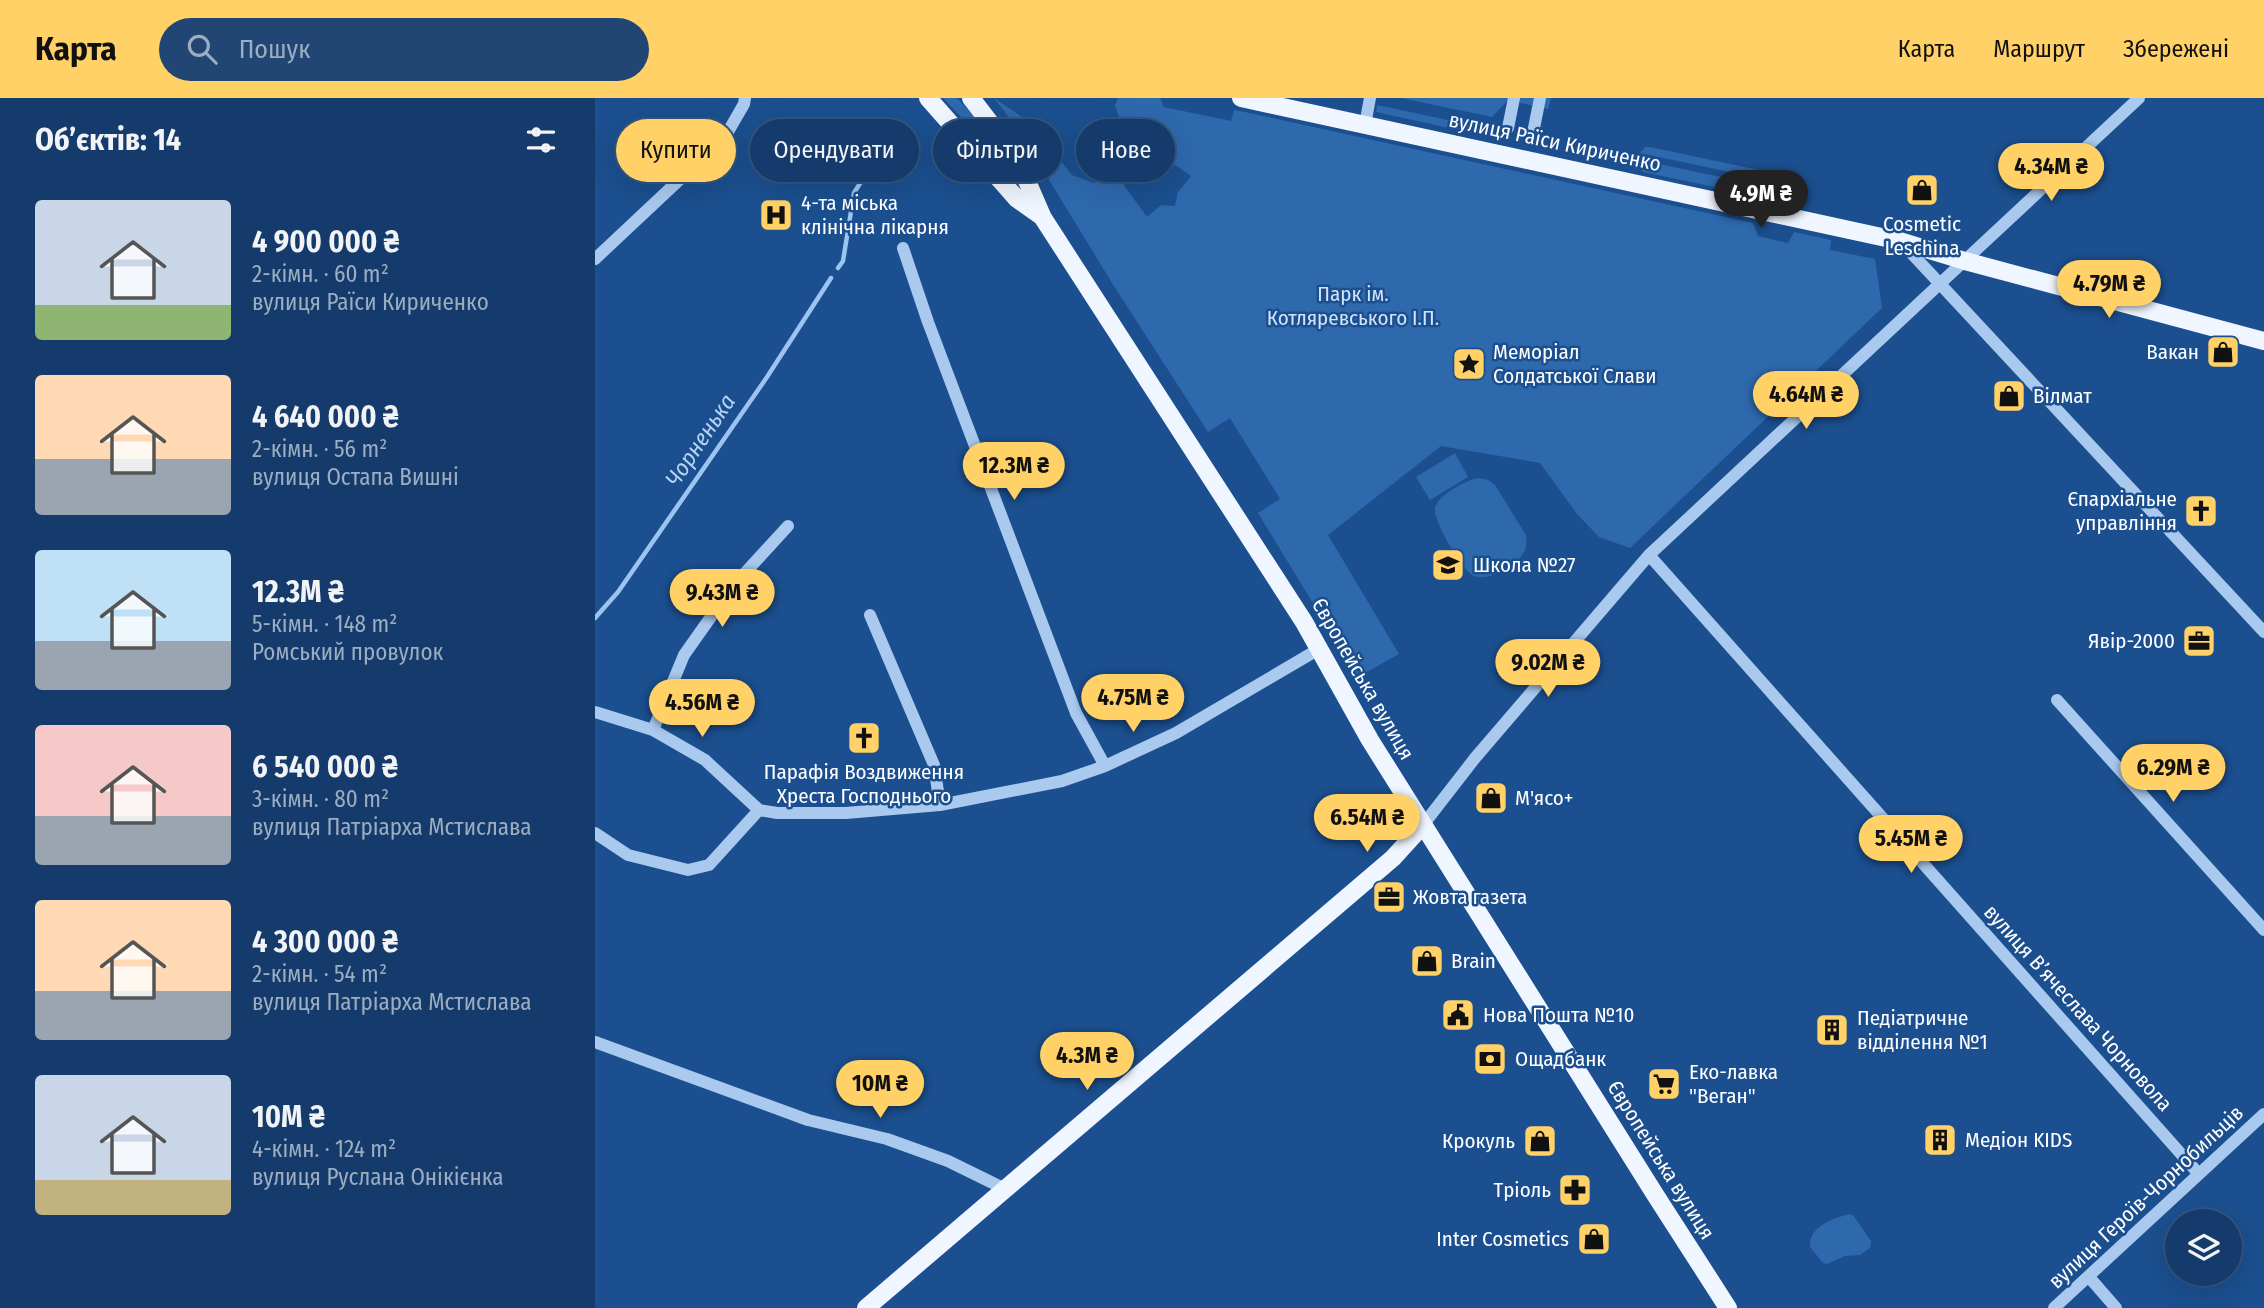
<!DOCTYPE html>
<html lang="uk">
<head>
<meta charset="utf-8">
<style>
  :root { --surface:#143b6b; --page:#214673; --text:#f1f3f6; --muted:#9dadc1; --line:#33557e; --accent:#ffd166 }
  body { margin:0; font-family:"Fira Sans Condensed",sans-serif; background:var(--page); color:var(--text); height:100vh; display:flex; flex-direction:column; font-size:26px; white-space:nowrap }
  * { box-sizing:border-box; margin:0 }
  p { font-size:23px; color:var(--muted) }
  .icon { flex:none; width:38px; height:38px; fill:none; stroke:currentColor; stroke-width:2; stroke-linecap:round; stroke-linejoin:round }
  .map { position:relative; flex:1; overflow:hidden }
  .side { display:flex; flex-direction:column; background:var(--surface); width:595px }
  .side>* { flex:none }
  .hud { position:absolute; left:21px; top:21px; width:665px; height:63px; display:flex; gap:14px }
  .tools { position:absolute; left:1570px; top:1111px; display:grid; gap:14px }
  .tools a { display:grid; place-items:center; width:77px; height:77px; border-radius:50%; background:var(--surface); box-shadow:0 7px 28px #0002,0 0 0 2px var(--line); font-size:35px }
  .price { position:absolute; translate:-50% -60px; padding:0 16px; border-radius:24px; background:var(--accent); color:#111; font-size:23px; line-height:46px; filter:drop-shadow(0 2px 4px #0008) }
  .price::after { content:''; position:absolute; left:50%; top:42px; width:21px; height:16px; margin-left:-10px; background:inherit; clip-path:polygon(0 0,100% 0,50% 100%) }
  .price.selected { background:#222; color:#fff }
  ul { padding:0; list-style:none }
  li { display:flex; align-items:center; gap:21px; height:175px; padding:0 35px }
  li span { display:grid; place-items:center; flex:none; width:196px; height:140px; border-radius:7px; color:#555 }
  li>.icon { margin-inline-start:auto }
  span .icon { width:84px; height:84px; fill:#fffc; stroke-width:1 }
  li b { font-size:30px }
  h2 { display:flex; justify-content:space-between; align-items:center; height:84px; padding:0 35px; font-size:30px }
  .tag { padding:0 24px; border-radius:32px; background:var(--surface); box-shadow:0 7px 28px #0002,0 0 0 2px var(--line); font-size:24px; line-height:63px }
  .tag.selected { background:var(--accent); color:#111 }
  header { display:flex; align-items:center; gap:42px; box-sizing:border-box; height:98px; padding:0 35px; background:var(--accent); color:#111 }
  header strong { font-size:33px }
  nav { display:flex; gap:38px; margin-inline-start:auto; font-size:24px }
  .search { width:490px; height:63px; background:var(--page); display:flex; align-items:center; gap:18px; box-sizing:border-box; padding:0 24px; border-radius:38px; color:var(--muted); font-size:26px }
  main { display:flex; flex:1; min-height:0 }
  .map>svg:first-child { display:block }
</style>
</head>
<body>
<header>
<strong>Карта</strong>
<div class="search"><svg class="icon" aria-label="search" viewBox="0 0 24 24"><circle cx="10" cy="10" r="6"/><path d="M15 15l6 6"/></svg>Пошук</div>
<nav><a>Карта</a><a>Маршрут</a><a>Збережені</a></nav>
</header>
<main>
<section class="side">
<h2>Об’єктів: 14<svg class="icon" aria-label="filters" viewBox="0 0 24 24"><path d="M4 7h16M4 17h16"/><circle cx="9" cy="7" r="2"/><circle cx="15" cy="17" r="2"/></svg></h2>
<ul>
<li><span style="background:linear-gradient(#c9d6e8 75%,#8fb573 0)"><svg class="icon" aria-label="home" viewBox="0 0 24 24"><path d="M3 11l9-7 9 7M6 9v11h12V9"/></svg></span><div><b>4 900 000 ₴</b><p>2-кімн. · 60 m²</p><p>вулиця Раїси Кириченко</p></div></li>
<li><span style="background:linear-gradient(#ffd9b3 60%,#9aa5b1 0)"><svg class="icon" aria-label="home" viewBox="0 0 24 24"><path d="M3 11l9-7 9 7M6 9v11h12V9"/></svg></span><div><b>4 640 000 ₴</b><p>2-кімн. · 56 m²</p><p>вулиця Остапа Вишні</p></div></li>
<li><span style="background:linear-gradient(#bfe0f5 65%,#9aa5b1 0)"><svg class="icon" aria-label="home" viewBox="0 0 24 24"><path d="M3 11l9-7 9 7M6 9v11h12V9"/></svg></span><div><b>12.3M ₴</b><p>5-кімн. · 148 m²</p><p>Ромський провулок</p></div></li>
<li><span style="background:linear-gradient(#f6c9c9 65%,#9aa5b1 0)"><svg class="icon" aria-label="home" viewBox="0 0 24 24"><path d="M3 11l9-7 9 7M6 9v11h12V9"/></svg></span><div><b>6 540 000 ₴</b><p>3-кімн. · 80 m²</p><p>вулиця Патріарха Мстислава</p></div></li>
<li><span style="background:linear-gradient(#ffd9b3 65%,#9aa5b1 0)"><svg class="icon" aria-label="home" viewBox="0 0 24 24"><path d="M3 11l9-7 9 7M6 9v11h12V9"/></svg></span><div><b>4 300 000 ₴</b><p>2-кімн. · 54 m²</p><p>вулиця Патріарха Мстислава</p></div></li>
<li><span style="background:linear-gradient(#c9d6e8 75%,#c2b280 0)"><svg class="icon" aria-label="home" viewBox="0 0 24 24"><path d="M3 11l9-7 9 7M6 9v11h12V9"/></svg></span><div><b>10M ₴</b><p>4-кімн. · 124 m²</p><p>вулиця Руслана Онікієнка</p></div></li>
</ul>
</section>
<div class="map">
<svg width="1669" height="1210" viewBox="0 0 1669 1210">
  <rect width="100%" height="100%" fill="#1b4f8f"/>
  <path fill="#2e69ad" d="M348 0H362C391 30 414 61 434 98L392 46Z
    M399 0 433 23 477 77 499 85 520 75 552 119 566 107 580 108 583 94 596 78 528 30 520 8 523 0H565L569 9 636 23 639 12 650 14 1158 125 1163 138 1193 145 1199 134 1236 142 1235 152 1280 161 1287 210 1035 450 1004 439 982 416 945 365 846 348 733 437 804 556 763 579 663 415 685 401 635 320 613 334 517 185 423 31Z
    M806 0H956L953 11 913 2 897 19Z
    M782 7 914 35 913 43 781 14Z
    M1050 49H1055L1206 81 1205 89 1045 55Z
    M1044 62 1203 95 1201 106 1048 74 1045 71Z
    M860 355 873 379 835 402 821 379Z
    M883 380 893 382 900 387 931 437C933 450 929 458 919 464 909 470 897 481 885 479 881 479 878 478 875 475 865 468 838 422 840 410 844 396 870 383 883 380Z
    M1254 1116 1258 1117 1276 1143 1275 1150 1265 1157 1250 1158 1232 1166 1228 1165 1215 1149C1214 1128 1237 1121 1254 1116Z"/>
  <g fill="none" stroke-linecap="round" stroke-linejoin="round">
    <path stroke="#9cc4f0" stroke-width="4.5" d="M243 170 248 163 259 95 297 34
      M0 520 23 494 172 279 236 180"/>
    <path stroke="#a9c9ee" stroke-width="12" d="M770 27 775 0
      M913 30 919 0
      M938 35 945 0
      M1306 144 1669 534
      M308 150 333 224 481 615 510 668
      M0 161 130 39 149 6 150 0
      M1054 457 1603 1075
      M275 517 339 667 345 707
      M1462 602 1669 832
      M0 614 58 632 110 662 164 712 182 715H251L345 707 467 683 510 668 581 635 724 551
      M58 632 89 557 137 489 193 428
      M828 727 880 660 1054 457 1544 0
      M0 735 33 757 93 772 114 767 164 712
      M0 944 213 1022 292 1041 353 1063 408 1090
      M1494 1179 1521 1210
      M1459 1210 1669 1016"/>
    <path stroke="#f0f6ff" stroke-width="18" d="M333 0 422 101 446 118
      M376 0 422 60 448 120 709 524 775 642 1061 1098 1133 1210
      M646 0 1305 143 1370 163 1669 243
      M271 1210 798 760 828 727"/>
  </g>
  <defs>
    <symbol id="shop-square" viewBox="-11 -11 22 22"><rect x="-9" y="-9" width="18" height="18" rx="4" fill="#ffd166" stroke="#1b4f8f"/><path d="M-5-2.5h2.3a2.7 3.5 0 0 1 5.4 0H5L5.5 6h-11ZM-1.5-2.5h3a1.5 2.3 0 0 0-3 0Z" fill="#111"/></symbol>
    <symbol id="hospital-square" viewBox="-11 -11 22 22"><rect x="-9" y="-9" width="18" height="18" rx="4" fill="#ffd166" stroke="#1b4f8f"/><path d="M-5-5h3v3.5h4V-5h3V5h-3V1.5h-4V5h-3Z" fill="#111"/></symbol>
    <symbol id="sight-square" viewBox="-11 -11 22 22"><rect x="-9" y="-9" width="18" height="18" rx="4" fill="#ffd166" stroke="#1b4f8f"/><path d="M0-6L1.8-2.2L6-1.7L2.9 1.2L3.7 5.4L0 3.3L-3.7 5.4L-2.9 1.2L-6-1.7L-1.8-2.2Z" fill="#111"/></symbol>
    <symbol id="church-square" viewBox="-11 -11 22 22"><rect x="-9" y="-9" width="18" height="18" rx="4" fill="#ffd166" stroke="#1b4f8f"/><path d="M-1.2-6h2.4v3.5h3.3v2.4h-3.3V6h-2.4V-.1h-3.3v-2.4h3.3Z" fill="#111"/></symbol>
    <symbol id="school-square" viewBox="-11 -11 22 22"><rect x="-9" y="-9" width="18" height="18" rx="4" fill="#ffd166" stroke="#1b4f8f"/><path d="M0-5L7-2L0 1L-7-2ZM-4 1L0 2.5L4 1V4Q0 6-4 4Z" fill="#111"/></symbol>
    <symbol id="office-square" viewBox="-11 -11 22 22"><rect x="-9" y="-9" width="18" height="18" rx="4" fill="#ffd166" stroke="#1b4f8f"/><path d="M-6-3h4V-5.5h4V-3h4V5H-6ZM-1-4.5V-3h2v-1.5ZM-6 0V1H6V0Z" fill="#111"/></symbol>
    <symbol id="civic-square" viewBox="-11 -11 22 22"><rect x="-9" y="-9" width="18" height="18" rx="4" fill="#ffd166" stroke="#1b4f8f"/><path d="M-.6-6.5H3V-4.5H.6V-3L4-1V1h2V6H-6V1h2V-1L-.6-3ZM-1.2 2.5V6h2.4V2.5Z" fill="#111"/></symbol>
    <symbol id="building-square" viewBox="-11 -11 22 22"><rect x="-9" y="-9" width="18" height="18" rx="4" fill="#ffd166" stroke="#1b4f8f"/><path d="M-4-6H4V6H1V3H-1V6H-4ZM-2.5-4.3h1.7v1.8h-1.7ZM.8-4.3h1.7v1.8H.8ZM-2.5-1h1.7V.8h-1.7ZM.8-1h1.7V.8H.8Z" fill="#111"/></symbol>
    <symbol id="bank-square" viewBox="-11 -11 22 22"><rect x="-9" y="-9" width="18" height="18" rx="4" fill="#ffd166" stroke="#1b4f8f"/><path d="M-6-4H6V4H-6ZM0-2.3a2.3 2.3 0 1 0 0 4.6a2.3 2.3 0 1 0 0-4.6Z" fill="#111"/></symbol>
    <symbol id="supermarket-square" viewBox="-11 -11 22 22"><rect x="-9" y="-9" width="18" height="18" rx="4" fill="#ffd166" stroke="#1b4f8f"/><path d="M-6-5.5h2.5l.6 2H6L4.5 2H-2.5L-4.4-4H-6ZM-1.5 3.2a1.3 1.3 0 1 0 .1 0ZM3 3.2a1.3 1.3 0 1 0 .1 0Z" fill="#111"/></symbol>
    <symbol id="pharmacy-square" viewBox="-11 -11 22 22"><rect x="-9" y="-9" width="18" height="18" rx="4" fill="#ffd166" stroke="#1b4f8f"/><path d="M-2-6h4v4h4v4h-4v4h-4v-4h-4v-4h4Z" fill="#111"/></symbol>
  </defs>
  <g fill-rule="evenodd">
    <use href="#shop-square" x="1308" y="73" width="38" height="38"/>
    <use href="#hospital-square" x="162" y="98" width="38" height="38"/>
    <use href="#shop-square" x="1609" y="235" width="38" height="38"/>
    <use href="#sight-square" x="855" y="247" width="38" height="38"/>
    <use href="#shop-square" x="1395" y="279" width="38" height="38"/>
    <use href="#church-square" x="1587" y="394" width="38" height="38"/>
    <use href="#school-square" x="834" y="448" width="38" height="38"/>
    <use href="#office-square" x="1585" y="524" width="38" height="38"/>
    <use href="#church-square" x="250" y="621" width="38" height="38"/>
    <use href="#shop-square" x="877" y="681" width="38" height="38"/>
    <use href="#office-square" x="775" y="780" width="38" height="38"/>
    <use href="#shop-square" x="813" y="844" width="38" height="38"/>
    <use href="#civic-square" x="844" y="898" width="38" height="38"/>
    <use href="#building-square" x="1218" y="913" width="38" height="38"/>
    <use href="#bank-square" x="876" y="942" width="38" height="38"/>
    <use href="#supermarket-square" x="1050" y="967" width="38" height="38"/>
    <use href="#building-square" x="1326" y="1023" width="38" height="38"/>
    <use href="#shop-square" x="926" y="1024" width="38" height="38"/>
    <use href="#pharmacy-square" x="961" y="1073" width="38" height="38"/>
    <use href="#shop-square" x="980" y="1122" width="38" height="38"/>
  </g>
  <g text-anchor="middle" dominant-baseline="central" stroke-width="5" stroke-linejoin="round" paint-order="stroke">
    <g font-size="21" fill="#fff" stroke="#1b4f8f">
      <text transform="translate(960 44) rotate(12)">вулиця Раїси Кириченко</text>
      <text transform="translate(768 581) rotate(60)">Європейська вулиця</text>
      <text transform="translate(1483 910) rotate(48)">вулиця Вʼячеслава Чорновола</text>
      <text transform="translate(1066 1062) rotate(58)">Європейська вулиця</text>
      <text transform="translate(1551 1099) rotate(-43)">вулиця Героїв-Чорнобильців</text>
    </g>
    <g font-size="21" fill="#fff" stroke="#1b4f8f" text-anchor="start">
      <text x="206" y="105">4-та міська<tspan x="206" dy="24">клінічна лікарня</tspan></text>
      <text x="1327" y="126" text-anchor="middle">Cosmetic<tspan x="1327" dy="24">Leschina</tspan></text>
      <text x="898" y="254">Меморіал<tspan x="898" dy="24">Солдатської Слави</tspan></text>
      <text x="1604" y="254" text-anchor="end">Вакан</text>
      <text x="1438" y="298">Вілмат</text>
      <text x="1582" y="401" text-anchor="end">Єпархіальне<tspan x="1582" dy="24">управління</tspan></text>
      <text x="878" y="467">Школа №27</text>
      <text x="1580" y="543" text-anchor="end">Явір-2000</text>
      <text x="269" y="674" text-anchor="middle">Парафія Воздвиження<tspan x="269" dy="24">Хреста Господнього</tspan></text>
      <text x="920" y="700">М'ясо+</text>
      <text x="818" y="799">Жовта газета</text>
      <text x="856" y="863">Brain</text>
      <text x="888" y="917">Нова Пошта №10</text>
      <text x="1262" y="920">Педіатричне<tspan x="1262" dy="24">відділення №1</tspan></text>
      <text x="920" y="961">Ощадбанк</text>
      <text x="1094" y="974">Еко-лавка<tspan x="1094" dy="24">"Веган"</tspan></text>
      <text x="1370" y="1042">Медіон KIDS</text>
      <text x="920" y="1043" text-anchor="end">Крокуль</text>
      <text x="956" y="1092" text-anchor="end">Тріоль</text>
      <text x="974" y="1141" text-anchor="end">Inter Cosmetics</text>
    </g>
    <g font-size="21" fill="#cfe3fa" stroke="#1b4f8f">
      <text x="758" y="196">Парк ім.<tspan x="758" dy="24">Котляревського І.П.</tspan></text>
    </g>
    <g font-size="23" font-style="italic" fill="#b5d3f5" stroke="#1b4f8f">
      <text transform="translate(105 342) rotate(-56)">Чорненька</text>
    </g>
  </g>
</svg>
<div class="tools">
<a><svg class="icon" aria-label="layers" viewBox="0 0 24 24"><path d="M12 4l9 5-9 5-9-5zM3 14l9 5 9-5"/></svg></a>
</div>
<b class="price" style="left:1456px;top:105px">4.34M ₴</b>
<b class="price selected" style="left:1166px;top:132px">4.9M ₴</b>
<b class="price" style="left:1514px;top:222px">4.79M ₴</b>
<b class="price" style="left:1211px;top:333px">4.64M ₴</b>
<b class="price" style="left:419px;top:404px">12.3M ₴</b>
<b class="price" style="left:127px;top:531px">9.43M ₴</b>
<b class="price" style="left:953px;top:601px">9.02M ₴</b>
<b class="price" style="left:538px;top:636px">4.75M ₴</b>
<b class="price" style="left:107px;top:641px">4.56M ₴</b>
<b class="price" style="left:1578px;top:706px">6.29M ₴</b>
<b class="price" style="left:772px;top:756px">6.54M ₴</b>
<b class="price" style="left:1316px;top:777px">5.45M ₴</b>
<b class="price" style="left:492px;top:994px">4.3M ₴</b>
<b class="price" style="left:285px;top:1022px">10M ₴</b>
<div class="hud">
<a class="tag selected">Купити</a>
<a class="tag">Орендувати</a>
<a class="tag">Фільтри</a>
<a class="tag">Нове</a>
</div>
</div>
</main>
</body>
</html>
